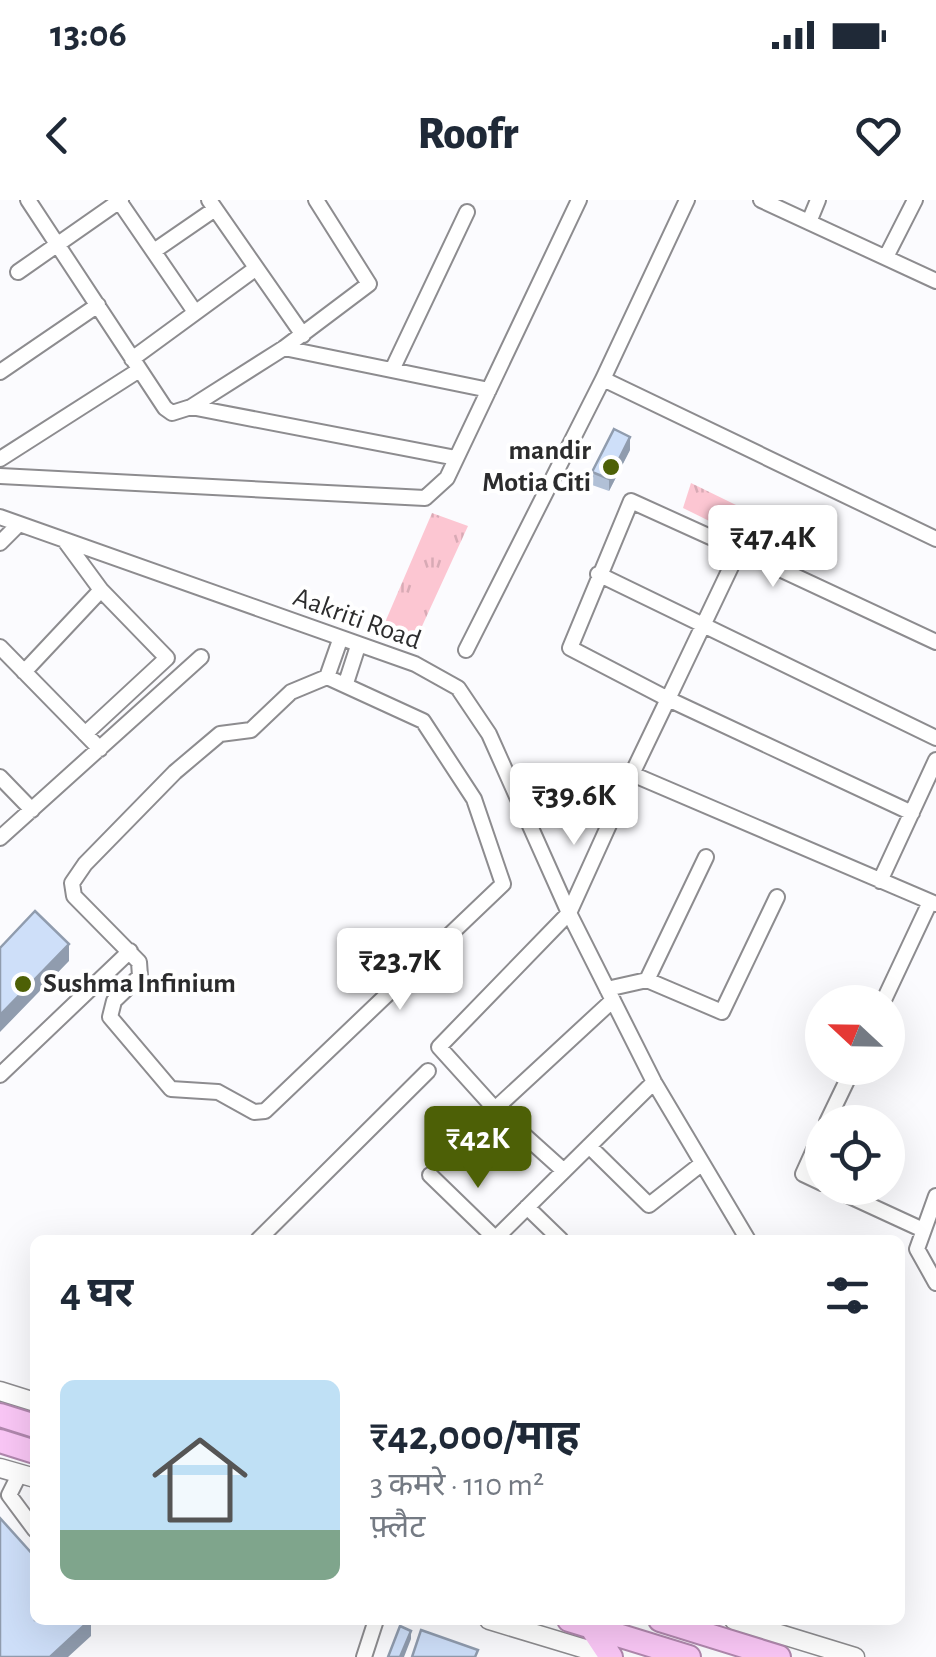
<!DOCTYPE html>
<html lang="hi">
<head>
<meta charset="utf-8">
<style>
  :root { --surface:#fff; --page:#f2f2f3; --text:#1f2937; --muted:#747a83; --line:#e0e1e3; --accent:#4d6006 }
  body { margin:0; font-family:"Alegreya Sans","Noto Sans Devanagari",sans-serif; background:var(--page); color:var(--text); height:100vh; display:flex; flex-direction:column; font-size:38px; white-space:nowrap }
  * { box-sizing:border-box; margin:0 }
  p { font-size:32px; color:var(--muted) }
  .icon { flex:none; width:55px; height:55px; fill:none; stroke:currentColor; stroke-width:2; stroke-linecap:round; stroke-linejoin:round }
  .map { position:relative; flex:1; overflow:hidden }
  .drawer { position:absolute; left:30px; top:1035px; width:875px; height:390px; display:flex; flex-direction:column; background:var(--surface); border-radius:15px; box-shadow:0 10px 40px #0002 }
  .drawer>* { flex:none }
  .needle { width:65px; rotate:292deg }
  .buttons { position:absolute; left:805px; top:785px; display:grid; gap:20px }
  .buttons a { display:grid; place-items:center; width:100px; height:100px; border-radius:50%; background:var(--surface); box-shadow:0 10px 40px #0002; font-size:50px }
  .price { position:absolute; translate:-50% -85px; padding:0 22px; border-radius:10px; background:#fff; color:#222; font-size:32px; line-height:65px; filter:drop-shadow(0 2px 5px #0008) }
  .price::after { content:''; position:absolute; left:50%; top:60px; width:30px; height:22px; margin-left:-15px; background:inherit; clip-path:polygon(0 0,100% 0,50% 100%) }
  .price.on { background:var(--accent); color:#fff }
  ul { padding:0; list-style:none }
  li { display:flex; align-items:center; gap:30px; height:250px; padding:0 30px }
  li+li { border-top:2px solid var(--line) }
  li span { display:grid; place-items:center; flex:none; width:280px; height:200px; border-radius:15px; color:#555 }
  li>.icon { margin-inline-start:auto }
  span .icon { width:120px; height:120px; fill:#fffc; stroke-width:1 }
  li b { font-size:42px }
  h2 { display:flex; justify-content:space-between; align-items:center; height:120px; padding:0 30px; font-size:42px }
  .status { display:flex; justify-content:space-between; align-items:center; height:70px; padding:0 50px; background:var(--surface); direction:ltr }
  .status svg { height:28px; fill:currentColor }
  header { display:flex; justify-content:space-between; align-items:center; height:130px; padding:0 30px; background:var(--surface); font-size:45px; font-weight:800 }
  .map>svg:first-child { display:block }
</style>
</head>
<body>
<div class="status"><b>13:06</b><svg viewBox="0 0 49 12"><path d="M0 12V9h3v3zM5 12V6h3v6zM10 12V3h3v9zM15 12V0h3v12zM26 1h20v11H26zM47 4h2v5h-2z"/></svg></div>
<header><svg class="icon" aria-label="back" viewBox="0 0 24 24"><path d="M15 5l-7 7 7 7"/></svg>Roofr<svg class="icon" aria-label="heart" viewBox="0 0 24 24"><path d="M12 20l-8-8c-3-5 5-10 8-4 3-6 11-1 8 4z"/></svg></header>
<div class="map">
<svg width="936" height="1457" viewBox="0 0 936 1457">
  <defs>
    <pattern id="park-tufts" width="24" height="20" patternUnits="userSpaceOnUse" patternTransform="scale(2.5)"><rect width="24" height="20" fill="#fcc6d2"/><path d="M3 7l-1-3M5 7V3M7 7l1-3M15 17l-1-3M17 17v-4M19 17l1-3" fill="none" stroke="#d8aab5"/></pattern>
  </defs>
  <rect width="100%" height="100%" fill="#fbfbfe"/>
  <path fill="url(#park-tufts)" d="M691 283 779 326 768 350 683 308Z
    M432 313 468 326 412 448 380 434Z"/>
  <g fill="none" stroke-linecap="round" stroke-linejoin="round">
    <defs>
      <path id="minor" d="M28 0 165 208 172 213 191 207 456 258
        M209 0 303 135
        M687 0 603 179 936 339
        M761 0 936 81
        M119 1 195 112
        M809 22 818 0
        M154 51 215 9
        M886 57 915 0
        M18 72 121 0
        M284 148 369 84 316 0
        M132 159 255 69
        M392 170 467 12
        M0 172 98 105
        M191 207 284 148 489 190
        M0 259 133 174
        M0 276 425 298 447 278 579 0
        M0 317 415 464 458 488 489 534 569 713 439 847 495 909 564 971
        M65 341 101 390 167 458 85 534
        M0 343 19 324
        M739 350 631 301 570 448 668 499 739 350 936 442
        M598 374 936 538
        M0 447 100 549
        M466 450 603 179
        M24 472 101 390
        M327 477 423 521 474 599 503 684 265 911 254 912 218 892 171 889 110 817 114 801 140 776 139 762 74 696 72 683 85 664 175 572 220 534 251 530 291 492Z
        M327 477 340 440
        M346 483 358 446
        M632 574 668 499 912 613
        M0 577 32 610
        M0 638 201 457
        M880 681 936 560
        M647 780 706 657
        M607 789 647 780 722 812 777 697
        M883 802 930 702
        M0 875 130 751
        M495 909 613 800
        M827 922 853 868
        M822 932 803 974 822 983
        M589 946 649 1005 700 965
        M430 975 496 1039
        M832 988 921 1029
        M936 996 917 1049 936 1083
        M527 1007 561 1040
        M258 1040 428 871
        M494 1040 654 882
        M748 1040 654 882 569 713 632 574 936 704
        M20 1273 9 1295 35 1330
        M364 1457 376 1420"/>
      <path id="tertiary" d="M0 1191 35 1202
        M0 1268 35 1278
        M489 1420 612 1457
        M734 1420 855 1457"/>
      <path id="trunk" d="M0 1215 35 1226
        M0 1241 35 1252
        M569 1420 689 1457
        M660 1420 779 1457
        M591 1427 611 1457"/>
    </defs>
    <use href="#minor" stroke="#8d8c8f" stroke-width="18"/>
    <use href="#tertiary" stroke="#8d8c8f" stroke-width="21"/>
    <use href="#trunk" stroke="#b188ae" stroke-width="26"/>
    <use href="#minor" stroke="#fff" stroke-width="14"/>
    <use href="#tertiary" stroke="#fff" stroke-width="18"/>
    <use href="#trunk" stroke="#fac7f6" stroke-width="22"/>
  </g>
  <path fill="#b1c0d6" d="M630 250 609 291 592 285V272Z"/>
  <path fill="#909cae" d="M630 237V250L609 291V279Z
    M69 744V761L0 832V815Z
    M91 1420V1436L68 1457H50Z
    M411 1431V1439L404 1457H400Z"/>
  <path fill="#cedff9" stroke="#909cae" stroke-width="2.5" d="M614 229 630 237 609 279 592 272Z
    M35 711 69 744 0 815V748Z
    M0 1318 35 1357V1420H90L50 1457H0Z
    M400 1426 411 1431 400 1457H388Z
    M421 1430 478 1450 475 1457H412Z"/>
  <g fill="#4d6006" stroke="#fff" stroke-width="4">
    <circle cx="611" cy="267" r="10"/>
    <circle cx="23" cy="784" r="10"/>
  </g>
  <g text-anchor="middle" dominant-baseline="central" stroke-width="8" stroke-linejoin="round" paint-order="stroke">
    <g font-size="28" font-weight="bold" fill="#2c2c2d" stroke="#fff" text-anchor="end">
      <text x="591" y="251">mandir<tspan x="591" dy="32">Motia Citi</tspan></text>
      <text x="43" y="784" text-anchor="start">Sushma Infinium</text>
    </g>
    <g font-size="28" fill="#2c2c2d" stroke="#fff">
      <text transform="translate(357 419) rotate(20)">Aakriti Road</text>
    </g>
  </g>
</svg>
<div class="buttons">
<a><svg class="needle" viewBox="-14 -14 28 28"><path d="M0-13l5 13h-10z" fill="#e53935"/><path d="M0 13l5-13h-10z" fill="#747a83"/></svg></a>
<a><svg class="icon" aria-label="locate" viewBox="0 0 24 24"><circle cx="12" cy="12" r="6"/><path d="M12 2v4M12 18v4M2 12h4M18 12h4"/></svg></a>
</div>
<b class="price" style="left:773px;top:390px">₹47.4K</b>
<b class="price" style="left:574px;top:648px">₹39.6K</b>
<b class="price" style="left:400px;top:813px">₹23.7K</b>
<b class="price on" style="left:478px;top:991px">₹42K</b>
<section class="drawer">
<h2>4 घर<svg class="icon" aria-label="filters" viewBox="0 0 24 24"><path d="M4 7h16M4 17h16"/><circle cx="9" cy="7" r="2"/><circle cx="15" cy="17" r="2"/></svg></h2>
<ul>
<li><span style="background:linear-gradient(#bfe0f5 75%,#7fa58c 0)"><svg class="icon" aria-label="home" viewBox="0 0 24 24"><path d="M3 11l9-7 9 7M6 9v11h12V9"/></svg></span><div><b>₹42,000/माह</b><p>3 कमरे · 110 m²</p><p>फ़्लैट</p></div></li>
</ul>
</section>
</div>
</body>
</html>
